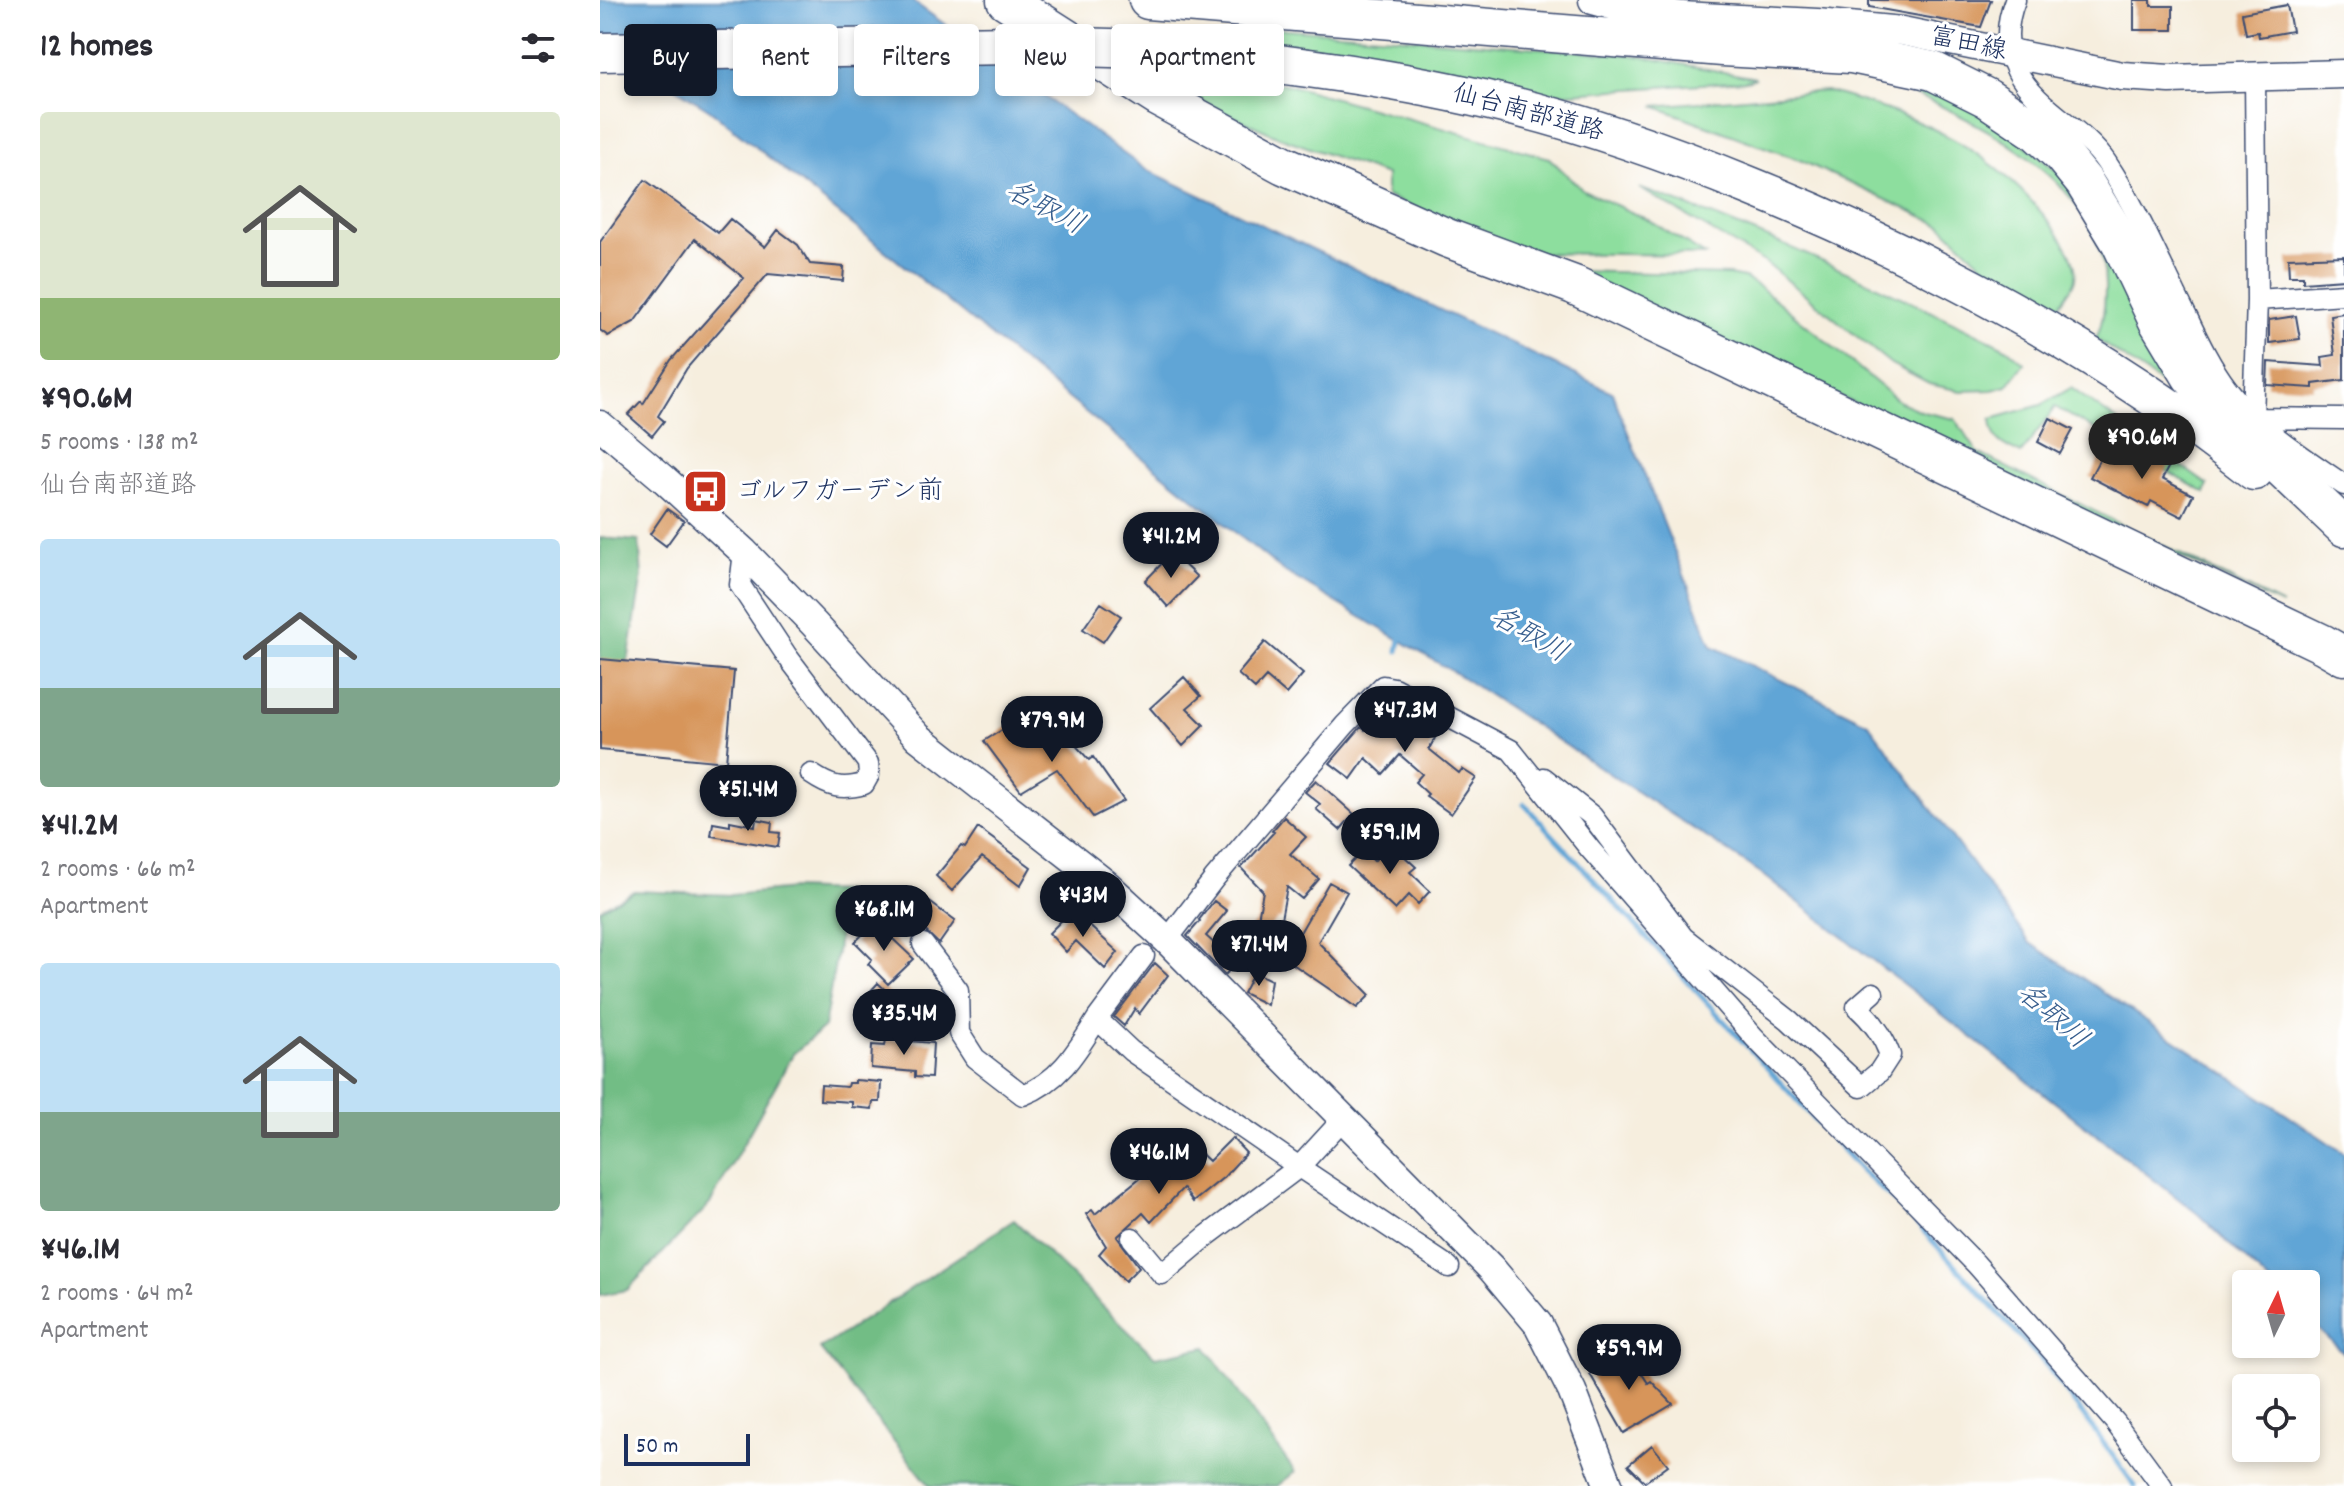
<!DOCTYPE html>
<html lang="en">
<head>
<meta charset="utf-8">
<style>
  :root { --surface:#fff; --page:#f7f7f7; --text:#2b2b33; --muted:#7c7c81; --accent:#111827 }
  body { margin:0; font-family:Dekko,"Klee One",sans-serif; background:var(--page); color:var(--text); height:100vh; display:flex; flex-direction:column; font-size:30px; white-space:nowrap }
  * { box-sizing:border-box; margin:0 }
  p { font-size:26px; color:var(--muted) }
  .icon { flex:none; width:44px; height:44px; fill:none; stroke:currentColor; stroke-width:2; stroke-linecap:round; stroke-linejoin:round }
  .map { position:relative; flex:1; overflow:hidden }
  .side { display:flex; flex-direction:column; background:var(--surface); width:600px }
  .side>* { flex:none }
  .banner { position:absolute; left:24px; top:24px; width:760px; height:72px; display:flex; gap:16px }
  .needle { width:52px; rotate:5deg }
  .controls { position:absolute; left:1632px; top:1270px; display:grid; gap:16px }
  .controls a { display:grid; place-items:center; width:88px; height:88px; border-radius:8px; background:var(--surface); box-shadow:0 4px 12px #0003; font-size:40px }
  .scale { position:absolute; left:24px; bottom:20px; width:126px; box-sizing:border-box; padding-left:8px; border:4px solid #1b2f5e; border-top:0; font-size:22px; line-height:28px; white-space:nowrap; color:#1b2f5e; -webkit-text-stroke:6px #fff; paint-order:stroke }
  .price { position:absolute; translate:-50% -68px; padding:0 18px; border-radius:28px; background:var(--accent); color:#fff; font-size:26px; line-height:52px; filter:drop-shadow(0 2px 4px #0008) }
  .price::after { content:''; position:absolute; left:50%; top:48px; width:24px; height:18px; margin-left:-12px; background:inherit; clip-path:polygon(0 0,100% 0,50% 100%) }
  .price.active { background:#222; color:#fff }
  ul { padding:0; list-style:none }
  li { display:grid; align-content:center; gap:16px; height:424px; padding:0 40px }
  li span { display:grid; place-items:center; height:248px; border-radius:8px; color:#555 }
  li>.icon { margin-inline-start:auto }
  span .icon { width:144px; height:144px; fill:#fffc; stroke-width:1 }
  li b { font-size:34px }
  h2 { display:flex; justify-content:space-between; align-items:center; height:96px; padding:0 40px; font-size:34px }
  .tag { padding:0 28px; border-radius:8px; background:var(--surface); box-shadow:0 4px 12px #0003; font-size:28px; line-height:72px }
  .tag.active { background:var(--accent); color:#fff }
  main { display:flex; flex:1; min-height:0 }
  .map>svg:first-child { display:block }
</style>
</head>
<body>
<main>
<section class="side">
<h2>12 homes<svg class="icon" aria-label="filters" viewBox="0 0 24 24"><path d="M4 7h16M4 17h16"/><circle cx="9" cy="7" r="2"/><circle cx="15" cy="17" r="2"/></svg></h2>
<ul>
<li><span style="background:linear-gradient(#dfe7d0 75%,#8fb573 0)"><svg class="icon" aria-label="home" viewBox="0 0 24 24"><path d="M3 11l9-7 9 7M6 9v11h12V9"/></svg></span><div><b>¥90.6M</b><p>5 rooms · 138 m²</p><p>仙台南部道路</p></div></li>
<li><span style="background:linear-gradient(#bfe0f5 60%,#7fa58c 0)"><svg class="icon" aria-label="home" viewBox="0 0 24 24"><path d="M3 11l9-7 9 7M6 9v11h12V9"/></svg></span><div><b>¥41.2M</b><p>2 rooms · 66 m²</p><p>Apartment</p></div></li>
<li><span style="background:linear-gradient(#bfe0f5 60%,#7fa58c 0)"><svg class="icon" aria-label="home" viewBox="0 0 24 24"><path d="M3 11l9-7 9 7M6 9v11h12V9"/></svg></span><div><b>¥46.1M</b><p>2 rooms · 64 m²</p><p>Apartment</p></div></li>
</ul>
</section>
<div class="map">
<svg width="1744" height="1486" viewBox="0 0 1744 1486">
  <rect width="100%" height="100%" fill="#fff"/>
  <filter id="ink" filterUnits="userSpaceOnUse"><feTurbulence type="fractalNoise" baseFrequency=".0125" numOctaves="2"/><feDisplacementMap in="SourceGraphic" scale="16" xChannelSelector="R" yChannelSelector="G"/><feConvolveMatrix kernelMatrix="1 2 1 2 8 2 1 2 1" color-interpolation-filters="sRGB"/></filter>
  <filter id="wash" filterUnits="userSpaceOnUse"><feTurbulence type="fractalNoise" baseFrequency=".006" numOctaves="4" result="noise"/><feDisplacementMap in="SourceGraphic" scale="32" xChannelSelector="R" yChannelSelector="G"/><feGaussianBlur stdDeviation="1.8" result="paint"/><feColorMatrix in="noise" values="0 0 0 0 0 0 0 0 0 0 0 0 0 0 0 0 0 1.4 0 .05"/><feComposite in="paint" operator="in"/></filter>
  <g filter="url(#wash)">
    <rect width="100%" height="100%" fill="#f6eede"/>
    <path fill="#8dde9e" stroke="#54867e" stroke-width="2" d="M674 28 1032 55 1156 78 1146 81 927 96 666 43Z
      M538 68 685 84 949 158 983 190 1048 220 1105 255 919 253 786 196V175L679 137 610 106Z
      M1262 73 1319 82 1373 102 1471 183 1564 375 1584 393 1581 397 1496 339C1503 323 1505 308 1505 291 1509 174 1353 107 1262 73Z
      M1226 91C1323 118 1394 147 1456 231 1465 243 1480 266 1474 282 1470 292 1460 303 1454 313L1400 281 1341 225 1202 161 1054 106Z
      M1039 188C1166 233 1287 289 1408 349L1424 363 1407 386 1392 390 1361 391 1329 384 1291 364 1166 263Z
      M973 271 1129 275 1144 278 1160 287 1300 402 1323 412 1355 419 1378 453 1682 605Z
      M1471 388 1608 485 1605 493 1455 407 1421 454C1401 444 1393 442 1391 419L1441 405Z"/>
    <path fill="#72bd85" stroke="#467672" stroke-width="2" d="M0 538 39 541 42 576 29 656 0 712Z
      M192 889 244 891 237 952 224 1027 193 1054 110 1204 27 1290 0 1295V909L34 891 132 895Z
      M414 1220 555 1357 606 1347 695 1472 677 1486H330L220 1349Z"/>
    <path fill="#61a5d6" stroke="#3e6a9a" stroke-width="2" d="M0 0H311L545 169 1012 392 1112 646 1268 723 1430 943 1744 1153V1353L1706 1317V1284H1671L1598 1214 1161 873 860 676 682 570 110 110 0 40Z"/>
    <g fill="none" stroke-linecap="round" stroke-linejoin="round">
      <path stroke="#61a5d6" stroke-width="5" d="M798 651 801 635
        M924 804 1263 1172 1306 1212 1447 1366 1535 1486"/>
    </g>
    <g id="blocks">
      <path fill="#d7955a" d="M1269 0H1391L1381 27 1269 7Z
        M1534 0H1551V6H1573V30H1534Z
        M1687 5 1692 31 1659 37 1658 32 1646 34 1642 13Z
        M45 180 118 233 130 219 165 247 178 230 198 245 210 264 244 267 243 281 168 274 87 368 58 416 64 421 52 436 28 415 41 401 43 404 71 360 144 278 95 239 34 322 8 336 0 330V242Z
        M1744 256V279L1703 282V276H1689L1688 258Z
        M1744 313V380L1713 384V388L1667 385 1668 362 1723 366 1722 357 1735 355 1730 315Z
        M1696 316 1700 339 1669 343V320Z
        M1450 418 1473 430 1460 454 1438 442Z
        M1535 448 1569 466 1562 479 1593 495 1582 517 1551 501 1548 507 1490 477 1504 451 1527 464Z
        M67 509 84 521 66 546 50 534Z
        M572 553 597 577 568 607 545 581Z
        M501 603 521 616 503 642 483 629Z
        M665 642 703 674 686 694 666 677 655 689 638 674Z
        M0 659 134 671 126 762 0 750Z
        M584 677 601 696 587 708 604 725 583 746 550 708Z
        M787 700 841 727 829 749 859 773 862 769 876 778 851 814 826 796 828 794 815 782 822 774 800 755 783 774 766 758 751 779 730 763 761 727 765 730 773 715Z
        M428 714 447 741 462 730 489 760 493 757 524 801 493 817 457 769 421 791 384 741Z
        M716 780 754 814 740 830 716 809 720 804 705 792Z
        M684 817 706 837 690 854 719 879 702 899 687 887 681 919H678L625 975 587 936 600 921 599 920 614 901 627 911 606 936 627 955 658 919 663 891 641 868 674 832 672 831Z
        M156 819 172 822 171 832 180 833 178 847 111 836 113 823 130 826V821L155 826Z
        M378 828 431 867 420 886 382 857 352 891 336 876 361 846 365 848Z
        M790 843 816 867 810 872 830 891 818 904 809 895 795 910 748 866 763 851 774 861Z
        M729 882 747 892 718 942 770 995 757 1008 687 960 698 945 694 943Z
        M319 894 355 921 339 944 308 914Z
        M472 910 518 952 505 969 476 941 466 952 449 933Z
        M275 922 314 959 288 984 268 964 272 959 255 942Z
        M555 963 568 975 539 1014 535 1008 524 1026 514 1017Z
        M654 972 671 980 667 1005 643 993Z
        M278 983 294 998 283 1010 267 995Z
        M286 1039 333 1043 331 1078 315 1077V1072L271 1068 272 1045 285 1046Z
        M255 1080 281 1082 280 1102H273L272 1109 252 1107V1102L220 1100 221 1085 247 1087 248 1083H255Z
        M632 1138 646 1153 624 1177 593 1202 583 1188 551 1222 543 1213 517 1237 539 1267 525 1281 499 1254 506 1246 486 1214 492 1210 495 1214 562 1160 559 1156 568 1149 578 1152 591 1144 609 1161Z
        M1027 1351 1048 1383 1051 1381 1073 1404 1024 1433 990 1374Z
        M1052 1445 1068 1465 1045 1482 1028 1465Z"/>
    </g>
  </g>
  <g filter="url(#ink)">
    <use href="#blocks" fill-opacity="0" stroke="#3c4c71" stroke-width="2"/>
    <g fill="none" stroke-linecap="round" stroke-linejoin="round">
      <defs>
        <path id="street" d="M1415 0C1406 23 1405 48 1417 71 1436 109 1482 127 1506 162 1539 211 1561 266 1588 319 1599 342 1611 367 1627 388 1658 429 1702 456 1744 485
          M1655 76 1657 300 1653 418 1744 419
          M1657 300 1744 294
          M144 552 140 585 187 656 268 763 269 775 264 784C241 790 230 787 211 774
          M944 778 992 816 1083 937 1189 1020 1261 1087 1279 1072 1290 1055C1283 1035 1273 1021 1257 1007L1273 993
          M567 940 614 879 745 725 783 686 794 688 911 750 990 849 1154 1037 1376 1264 1515 1422 1562 1486
          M323 944 358 990 359 1033 375 1058 423 1095C460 1081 477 1051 497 1019
          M744 1118 699 1167 849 1267
          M532 1238 562 1274 608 1235 699 1167 531 1051 497 1019 544 956"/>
        <path id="secondary" d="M993 0 1015 6 1082 16 1217 23 1302 31 1522 76 1570 79 1744 74
          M0 425 64 479 144 552 214 624 318 737 507 885 567 940 891 1268 938 1324 972 1391 1009 1486"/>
        <path id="highway" d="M406 0 558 97 684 165 847 238 974 285 1723 644 1744 656
          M548 0 1123 47 1251 54 1333 71 1387 98 1436 131 1462 155 1484 182 1521 243 1558 321 1591 376 1626 415 1744 527
          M544 49C660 61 778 74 891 101 980 121 1066 152 1150 186 1330 259 1501 350 1654 471"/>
      </defs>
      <use href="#street" stroke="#3c4c71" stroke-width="23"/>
      <use href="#secondary" stroke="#3c4c71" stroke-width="31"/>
      <use href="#highway" stroke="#3c4c71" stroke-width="41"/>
      <use href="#street" stroke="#fff" stroke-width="20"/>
      <use href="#secondary" stroke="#fff" stroke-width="28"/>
      <use href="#highway" stroke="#fff" stroke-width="38"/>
      <defs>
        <path id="highway-bridge" d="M0 52 410 45 544 49"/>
      </defs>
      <use href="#highway-bridge" stroke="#3c4c71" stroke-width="41" stroke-linecap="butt"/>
      <use href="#highway-bridge" stroke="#fff" stroke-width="38"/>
    </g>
  </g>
  <defs>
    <symbol id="bus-square" viewBox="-11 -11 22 22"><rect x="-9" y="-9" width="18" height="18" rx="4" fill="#c8321e" stroke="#fff"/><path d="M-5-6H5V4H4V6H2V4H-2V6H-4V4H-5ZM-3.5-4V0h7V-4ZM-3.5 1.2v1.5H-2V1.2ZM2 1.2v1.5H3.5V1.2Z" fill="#fff"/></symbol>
  </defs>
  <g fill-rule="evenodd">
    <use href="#bus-square" x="80" y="466" width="51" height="51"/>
  </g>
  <g text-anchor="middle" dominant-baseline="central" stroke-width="6" stroke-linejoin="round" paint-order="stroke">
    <g font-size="26" fill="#1b2f5e" stroke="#fff">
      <text transform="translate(1368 45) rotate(12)">富田線</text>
      <text transform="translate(928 114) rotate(15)">仙台南部道路</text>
    </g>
    <g font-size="26" fill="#1b2f5e" stroke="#fff" text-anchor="start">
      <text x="136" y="492">ゴルフガーデン前</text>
    </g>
    <g font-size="28" font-style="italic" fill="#375e8e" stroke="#fff">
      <text transform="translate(444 210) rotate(28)">名取川</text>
      <text transform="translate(928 637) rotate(30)">名取川</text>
      <text transform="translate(1451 1018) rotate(41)">名取川</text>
    </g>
  </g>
</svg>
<div class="controls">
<a><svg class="needle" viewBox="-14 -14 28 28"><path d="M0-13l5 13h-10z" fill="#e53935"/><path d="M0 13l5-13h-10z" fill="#7c7c81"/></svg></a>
<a><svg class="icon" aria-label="locate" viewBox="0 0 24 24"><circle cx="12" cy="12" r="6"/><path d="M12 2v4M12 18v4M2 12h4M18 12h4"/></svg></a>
</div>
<div class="scale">50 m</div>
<b class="price active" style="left:1542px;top:481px">¥90.6M</b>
<b class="price" style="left:571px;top:580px">¥41.2M</b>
<b class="price" style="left:805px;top:754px">¥47.3M</b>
<b class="price" style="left:452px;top:764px">¥79.9M</b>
<b class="price" style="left:148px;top:833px">¥51.4M</b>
<b class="price" style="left:790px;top:876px">¥59.1M</b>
<b class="price" style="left:483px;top:939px">¥43M</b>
<b class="price" style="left:284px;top:953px">¥68.1M</b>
<b class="price" style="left:659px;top:988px">¥71.4M</b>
<b class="price" style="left:304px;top:1057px">¥35.4M</b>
<b class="price" style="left:559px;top:1196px">¥46.1M</b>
<b class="price" style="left:1029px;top:1392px">¥59.9M</b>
<div class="banner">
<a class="tag active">Buy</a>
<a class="tag">Rent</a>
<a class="tag">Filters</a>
<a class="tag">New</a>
<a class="tag">Apartment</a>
</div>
</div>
</main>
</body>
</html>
